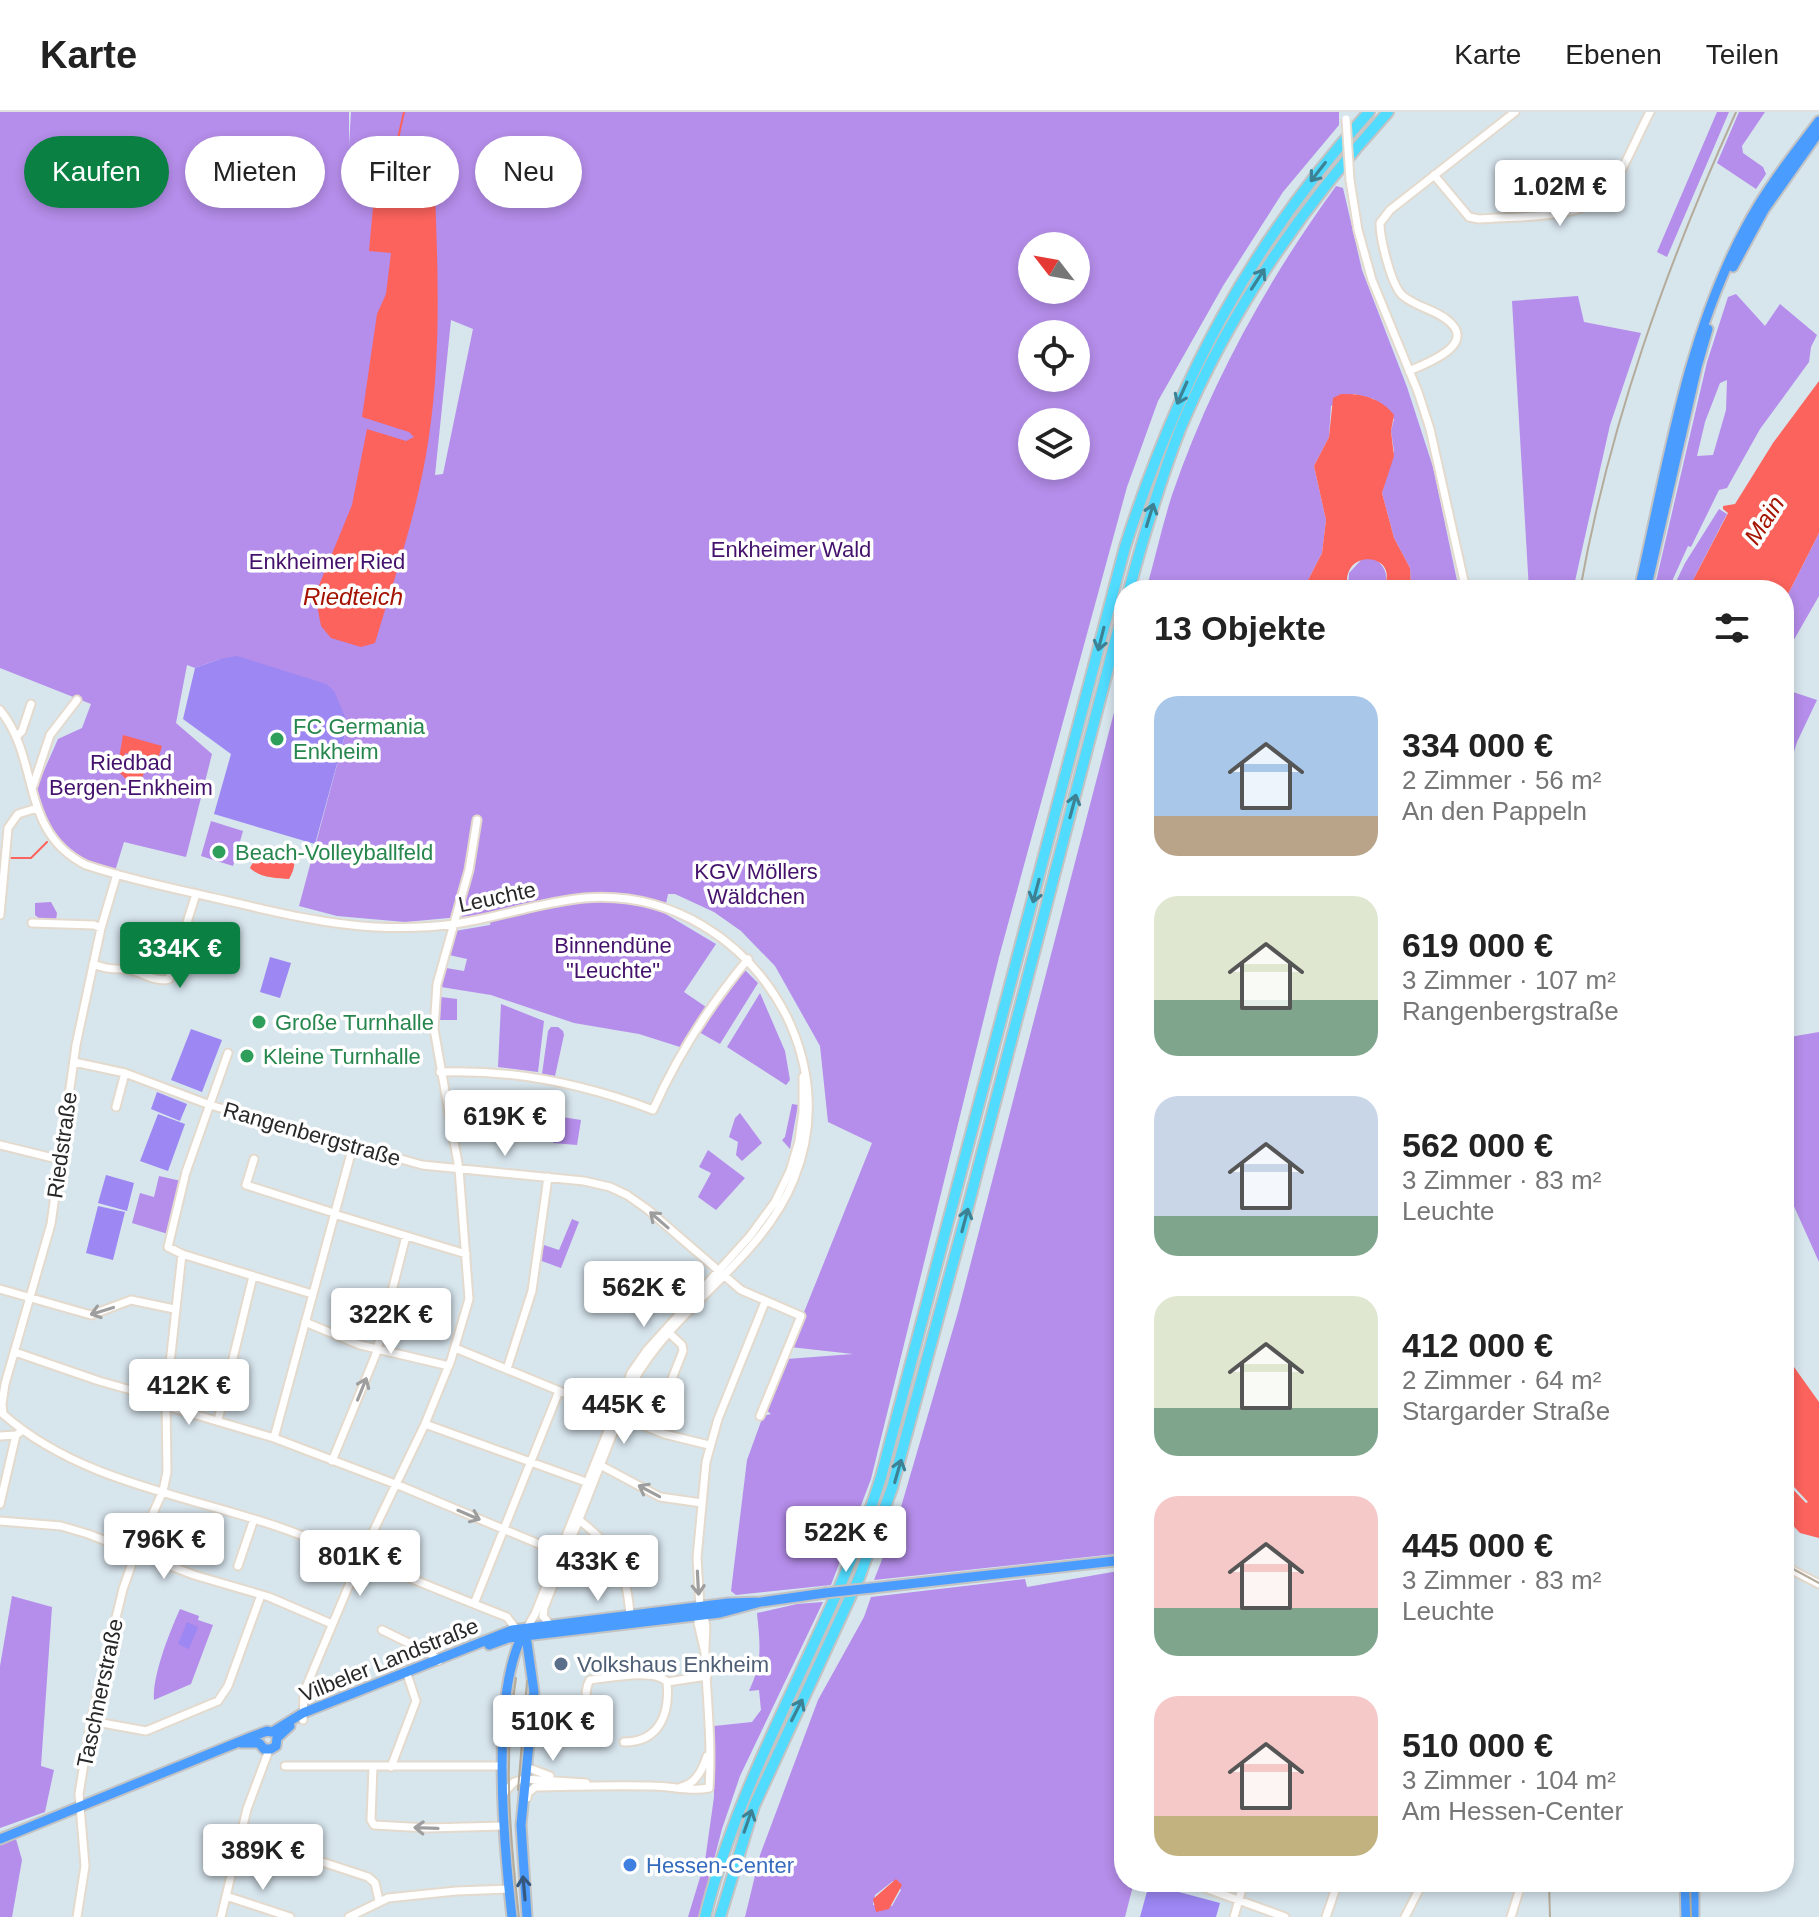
<!DOCTYPE html>
<html lang="de">
<head>
<meta charset="utf-8">
<style>
  :root { --surface:#fff; --page:#f6f6f6; --text:#222; --muted:#767676; --line:#e0e0e0; --accent:#0b8043 }
  body { margin:0; font-family:Arial,sans-serif; background:var(--page); color:var(--text); height:100vh; display:flex; flex-direction:column; font-size:30px; white-space:nowrap }
  * { box-sizing:border-box; margin:0 }
  p { font-size:26px; color:var(--muted) }
  .icon { flex:none; width:44px; height:44px; fill:none; stroke:currentColor; stroke-width:2; stroke-linecap:round; stroke-linejoin:round }
  .map { position:relative; flex:1; overflow:hidden }
  .details { position:absolute; left:1114px; top:468px; width:680px; height:1312px; display:flex; flex-direction:column; background:var(--surface); border-radius:32px; box-shadow:0 4px 12px #0003 }
  .details>* { flex:none }
  .banner { position:absolute; left:24px; top:24px; width:760px; height:72px; display:flex; gap:16px }
  .needle { width:52px; rotate:301deg }
  .buttons { position:absolute; left:1018px; top:120px; display:grid; gap:16px }
  .buttons a { display:grid; place-items:center; width:72px; height:72px; border-radius:50%; background:var(--surface); box-shadow:0 4px 12px #0003; font-size:40px }
  .price { position:absolute; translate:-50% -68px; padding:0 18px; border-radius:8px; background:#fff; color:#222; font-size:26px; line-height:52px; filter:drop-shadow(0 2px 4px #0008) }
  .price::after { content:''; position:absolute; left:50%; top:48px; width:24px; height:18px; margin-left:-12px; background:inherit; clip-path:polygon(0 0,100% 0,50% 100%) }
  .price.selected { background:var(--accent); color:#fff }
  ul { padding:0; list-style:none }
  li { display:flex; align-items:center; gap:24px; height:200px; padding:0 40px }
  li span { display:grid; place-items:center; flex:none; width:224px; height:160px; border-radius:24px; color:#555 }
  li>.icon { margin-inline-start:auto }
  span .icon { width:96px; height:96px; fill:#fffc; stroke-width:1 }
  li b { font-size:34px }
  h2 { display:flex; justify-content:space-between; align-items:center; height:96px; padding:0 40px; font-size:34px }
  .tag { padding:0 28px; border-radius:36px; background:var(--surface); box-shadow:0 4px 12px #0003; font-size:28px; line-height:72px }
  .tag.selected { background:var(--accent); color:#fff }
  header { display:flex; align-items:center; gap:48px; box-sizing:border-box; height:112px; padding:0 40px; background:var(--surface); border-bottom:2px solid var(--line) }
  header strong { font-size:38px }
  nav { display:flex; gap:44px; margin-inline-start:auto; font-size:28px }
  .map>svg:first-child { display:block }
</style>
</head>
<body>
<header>
<strong>Karte</strong>
<nav><a>Karte</a><a>Ebenen</a><a>Teilen</a></nav>
</header>
<div class="map">
<svg width="1819" height="1805" viewBox="0 0 1819 1805">
  <rect width="100%" height="100%" fill="#d7e5ed"/>
  <path fill="#b58dea" fill-rule="evenodd" d="M0 0H349V34L351 0H1339V13L1283 80 1223 174 1158 289 1127 375 999 845 871 1367 831 1473 736 1483 731 1479 747 1348 763 1304 771 1302 766 1298 787 1247 853 1242 790 1235 872 1031 828 1010 820 934 775 854 741 819 714 800 675 782H668L664 801 716 832 684 880 706 895 680 935 639 922 574 911 491 883 441 875 446 856 464 859 467 847 449 843 455 819 490 813 492 802 405 810 337 804 299 794 348 612 220 547 195 556 187 553 176 611 212 642 186 745 124 730 115 759 87 749 57 728 39 695 35 679 58 627 82 616 91 592 0 556ZM1032 134H1076V178H1032ZM451 208 473 217 443 362 435 363ZM1032 222H1076V266H1032ZM1032 310H1076V354H1032Z
    M1717 0H1729L1667 145 1657 140Z
    M1739 0H1765L1742 34 1743 41 1763 55 1766 62 1756 77 1717 51Z
    M1336 74 1343 76 1362 158 1407 275 1433 355 1459 478H1411L1410 456 1394 426 1382 381 1394 339 1391 319 1394 307 1374 287 1354 282 1331 294 1329 325 1314 354 1326 408 1322 441 1303 478H1146C1155 447 1162 414 1172 383 1210 272 1267 169 1336 74Z
    M1736 182 1765 214 1780 192 1817 223 1811 235 1809 250 1760 317 1727 376 1719 378 1691 435 1688 434 1668 478H1654L1707 250 1728 185ZM1727 268 1726 298 1713 343 1697 344 1705 310 1720 271Z
    M1578 184 1584 210 1641 221 1610 313 1573 478H1529L1512 189Z
    M1719 397 1727 402 1688 478H1672L1685 451Z
    M1819 421V484L1784 545V490Z
    M1363 446H1374C1386 455 1390 465 1382 478H1348L1349 461Z
    M1124 562V1441L874 1468 896 1412 958 1200Z
    M1784 577 1817 588 1797 630 1784 672Z
    M211 709 243 719 233 754 201 744Z
    M51 790 57 801 56 808 40 807 35 803V791Z
    M745 858 758 871 720 932 699 920Z
    M760 881 785 939 790 968 786 973 727 935Z
    M441 885 457 887V908H440Z
    M501 892 544 909 538 960 498 955Z
    M551 915H558L563 919 564 923 555 964 542 962 548 919Z
    M1819 920V1150L1784 1072V926Z
    M792 992 798 993 790 1037 782 1028 785 1025Z
    M454 998H499L498 1017 515 1019 516 1015 535 1017 533 1029 459 1023Z
    M541 1001 553 1002 549 1030 537 1029Z
    M740 1001 762 1031 742 1049 736 1043 738 1030 729 1025 735 1006Z
    M556 1004 581 1008 577 1033 553 1031Z
    M708 1038 745 1066 716 1098 698 1085 711 1061 699 1055Z
    M159 1064 181 1069 168 1122 132 1111 140 1081 154 1085Z
    M572 1107 579 1110 561 1156 539 1148 544 1133 559 1138Z
    M1124 1458V1770H1134L1125 1805H745L760 1743 818 1588 864 1505 871 1485 1025 1467 1027 1475ZM893 1769 901 1778 892 1794 873 1793 875 1783Z
    M12 1484 52 1495 41 1654 54 1658 45 1700 0 1716V1554Z
    M823 1490 740 1664 722 1717 699 1805H688L705 1749 714 1685V1614L752 1610 761 1598 759 1578 749 1579C763 1549 760 1533 757 1501L797 1492Z
    M180 1497 199 1504 198 1508 213 1513 191 1572 154 1588C152 1564 170 1519 180 1497Z
    M16 1727 22 1748 12 1805H0V1733Z"/>
  <path fill="#9c87f3" d="M237 544 326 572 334 579 348 612 315 732 214 702 231 642 183 607 195 556 220 547Z
    M270 845 291 851 280 886 260 880Z
    M191 917 222 928 202 980 171 968Z
    M157 980 187 992 180 1009 151 997Z
    M158 1002 185 1012 168 1059 140 1049Z
    M106 1063 134 1071 127 1099 98 1091Z
    M98 1094 125 1100 113 1148 86 1141Z
    M187 1510 198 1515 189 1537 178 1532Z
    M1149 1772 1220 1791 1216 1805H1140Z"/>
  <path fill="#fc635d" d="M406 72 423 73 435 80C438 162 441 243 429 324 419 395 395 464 375 531L361 535 331 526 321 514 315 483 352 393 367 317 406 329 414 325 409 320 362 305 377 202 386 182 391 141 369 139 374 84 394 81Z
    M1819 269V421L1784 490V478H1688L1728 401 1723 397V394L1735 392 1773 331Z
    M1341 282C1360 281 1382 286 1394 303L1391 319 1394 344 1382 381 1394 426 1410 456 1411 478H1382C1405 441 1338 433 1348 478H1303L1322 441 1326 408 1314 354 1329 325 1333 286Z
    M123 623 162 634 157 650 125 641V649L146 654 141 670 132 673 117 658Z
    M282 739 291 740C297 749 294 758 289 767 276 766 260 766 250 756 255 744 270 741 282 739Z
    M1784 1241 1819 1290V1426L1800 1421 1784 1404V1368L1806 1391 1808 1390 1784 1364Z
    M896 1767 902 1773 889 1797 876 1800 873 1787Z"/>
  <g fill="none" stroke-linecap="round" stroke-linejoin="round">
    <path stroke="#fc635d" stroke-width="2" d="M402 73 397 31 404 0
      M10 746H31L47 730"/>
    <defs>
      <path id="minor" d="M1434 63 1469 105 1479 107C1514 104 1580 108 1605 82 1623 62 1637 24 1650 0
        M1350 68 1358 118 1372 168 1418 280 1430 317 1466 478
        M1409 259C1427 251 1480 232 1446 207 1433 197 1414 194 1402 183 1391 172 1380 127 1380 111L1390 98 1515 0
        M0 598C41 648 19 720 86 753 127 767 172 776 215 786 267 798 321 812 375 815 401 816 428 816 454 812 498 806 540 790 584 786 671 779 747 828 786 903 812 956 816 1013 794 1067 762 1148 675 1194 633 1270L544 1496 543 1504 550 1513
        M16 625 22 619 31 592
        M33 674 50 623 77 588
        M0 803 8 716 18 702 37 696
        M32 811 94 813 101 816
        M136 828 156 834 147 864
        M93 852C107 857 111 857 125 857 140 858 154 871 169 867L196 782
        M228 941 186 1060 168 1135 182 1142 312 1182
        M74 950 125 961 210 993 422 1053 584 1069 610 1075 627 1083 647 1097 741 1178 801 1204 760 1304
        M440 960C514 957 584 972 653 998 678 942 709 894 748 847
        M116 995 125 961
        M0 1033 61 1048
        M254 1047 246 1073 334 1101
        M334 1102 466 1142
        M0 1177 91 1203 131 1188 174 1197
        M305 1210 360 1233 449 1254
        M455 1236 664 1322 709 1333
        M15 1240 99 1269 166 1288
        M507 1257 532 1179 548 1065
        M166 1294 274 1326 403 1375 558 1440
        M3 1302C82 1372 195 1384 290 1419 363 1446 435 1477 507 1505L516 1517
        M3 1302 2 1292 5 1272 51 1112 76 933 101 816 117 762
        M218 1308 253 1164
        M425 1312 586 1370
        M652 1317 683 1239 682 1233 667 1219
        M0 1324 16 1323
        M274 1326 353 1034
        M332 1349 376 1242 406 1124
        M600 1353 660 1385 702 1391
        M0 1392 16 1323 23 1318
        M579 1408C616 1436 627 1458 630 1504
        M0 1409 61 1414 88 1422 194 1463 269 1485 332 1512
        M238 1454 254 1407
        M1784 1454 1819 1472
        M474 1492 559 1279
        M702 1499C709 1514 704 1527 705 1543 707 1589 712 1629 709 1676
        M527 1516 535 1502 631 1261 647 1238 750 1124 775 1090 790 1059 799 1029 803 1000V965
        M382 1518 433 1543 439 1549
        M705 1541 698 1511 700 1495 697 1446 706 1350 718 1307 765 1190
        M303 1608 304 1580 360 1447 425 1312 451 1248 469 1187 459 1057 434 917 437 872 469 758 477 708
        M586 1608H601V1629L579 1628C580 1619 582 1617 585 1609 590 1596 582 1580 590 1568 609 1566 655 1556 667 1570L707 1564
        M91 1609 146 1619 218 1589 228 1574 261 1483
        M624 1630C660 1630 670 1601 667 1570
        M285 1654H503
        M373 1654 371 1708 374 1713 427 1716 504 1714
        M391 1655 416 1589 406 1559
        M526 1655 550 1664
        M681 1675C696 1672 703 1657 707 1644
        M503 1682 514 1670 524 1667 586 1671
        M527 1686 528 1681 535 1675C575 1674 614 1673 653 1674 672 1674 690 1680 709 1676
        M240 1723 368 1765 375 1771 379 1789
        M1205 1776 1285 1805
        M226 1784 290 1805
        M77 1805 85 1754 79 1682 91 1609 123 1477 138 1434 163 1379 167 1360 166 1288 182 1142
        M221 1805 247 1697 269 1638
        M349 1805 388 1786 456 1779 509 1777
        M1234 1805 1244 1770
        M1326 1805 1338 1770
        M1405 1805 1423 1770
        M1511 1805 1520 1776"/>
      <path id="major" d="M1733 155 1764 98 1819 20
        M1639 478C1667 356 1686 226 1746 115 1766 77 1793 43 1819 9
        M1646 478 1697 255 1708 217
        M872 1476 1124 1448
        M523 1519 526 1524 534 1580 521 1713 527 1805
        M489 1533 508 1526 720 1501 761 1490 825 1481
        M241 1631H259L264 1637H271L276 1634 277 1626 290 1614
        M0 1727 251 1625 267 1619 272 1620 303 1601 512 1518 728 1491 761 1490
        M1685 1770 1686 1805
        M1694 1770V1805
        M512 1805C504 1734 490 1585 523 1522"/>
      <path id="highway" d="M1129 478C1144 423 1160 368 1181 315 1230 198 1303 94 1388 0
        M705 1805C743 1650 834 1517 881 1365L1125 435C1179 267 1250 132 1369 0
        M720 1805 754 1694 859 1466 892 1376 963 1114 1124 495"/>
    </defs>
    <use href="#minor" stroke="#e3dacd" stroke-width="11"/>
    <use href="#major" stroke="#c3c3c3" stroke-width="13"/>
    <use href="#highway" stroke="#c3c3c3" stroke-width="14"/>
    <use href="#minor" stroke="#fff" stroke-width="7"/>
    <use href="#major" stroke="#4a9dff" stroke-width="9"/>
    <use href="#highway" stroke="#50dbff" stroke-width="10"/>
    <path stroke="#b5ab9a" stroke-width="2" d="M1784 1452 1819 1471
      M516 1566C503 1646 510 1725 519 1805
      M518 1678 527 1569
      M1690 1770 1691 1805"/>
    <path stroke="#b5ab9a" stroke-width="2" d="M1580 478C1610 311 1666 155 1736 0
      M1549 1770 1550 1805"/>
    <defs>
      <path id="minor-bridge" d="M1346 7 1350 68"/>
      <path id="major-bridge" d="M825 1481 872 1476"/>
    </defs>
    <use href="#minor-bridge" stroke="#e3dacd" stroke-width="11" stroke-linecap="butt"/>
    <use href="#major-bridge" stroke="#c3c3c3" stroke-width="13" stroke-linecap="butt"/>
    <use href="#minor-bridge" stroke="#fff" stroke-width="7"/>
    <use href="#major-bridge" stroke="#4a9dff" stroke-width="9"/>
  </g>
  <defs><path id="oneway-shaft" d="M-6 0H5M1.5-3L5.5 0L1.5 3" fill="none" stroke-width="1.6" stroke-linecap="round" stroke-linejoin="round" transform="scale(2)"/></defs>
  <g stroke="#3c8294">
    <use href="#oneway-shaft" transform="translate(1318 60) rotate(128)"/>
    <use href="#oneway-shaft" transform="translate(1258 167) rotate(-57)"/>
    <use href="#oneway-shaft" transform="translate(1182 281) rotate(114)"/>
    <use href="#oneway-shaft" transform="translate(1150 403) rotate(-73)"/>
    <use href="#oneway-shaft" transform="translate(1101 527) rotate(104)"/>
    <use href="#oneway-shaft" transform="translate(1073 694) rotate(-75)"/>
    <use href="#oneway-shaft" transform="translate(1036 779) rotate(105)"/>
    <use href="#oneway-shaft" transform="translate(965 1108) rotate(-75)"/>
    <use href="#oneway-shaft" transform="translate(898 1359) rotate(-74)"/>
    <use href="#oneway-shaft" transform="translate(797 1598) rotate(-63)"/>
    <use href="#oneway-shaft" transform="translate(748 1709) rotate(-71)"/>
  </g>
  <g stroke="#9e9e9e">
    <use href="#oneway-shaft" transform="translate(659 1108) rotate(-139)"/>
    <use href="#oneway-shaft" transform="translate(102 1199) rotate(163)"/>
    <use href="#oneway-shaft" transform="translate(362 1277) rotate(-68)"/>
    <use href="#oneway-shaft" transform="translate(649 1379) rotate(-152)"/>
    <use href="#oneway-shaft" transform="translate(469 1403) rotate(23)"/>
    <use href="#oneway-shaft" transform="translate(698 1471) rotate(87)"/>
    <use href="#oneway-shaft" transform="translate(426 1716) rotate(-178)"/>
  </g>
  <use stroke="#36577e" href="#oneway-shaft" transform="translate(524 1776) rotate(-95)"/>
  <g fill="#2e9e5b" stroke="#fff" stroke-width="3">
    <circle cx="277" cy="627" r="8"/>
    <circle cx="219" cy="740" r="8"/>
    <circle cx="259" cy="910" r="8"/>
    <circle cx="247" cy="944" r="8"/>
  </g>
  <circle fill="#5c6f8a" stroke="#fff" stroke-width="3" cx="561" cy="1552" r="8"/>
  <circle fill="#3f7fe0" stroke="#fff" stroke-width="3" cx="630" cy="1753" r="8"/>
  <g text-anchor="middle" dominant-baseline="central" stroke-width="7" stroke-linejoin="round" paint-order="stroke">
    <g font-size="22" fill="#44116c" stroke="#fff">
      <text x="791" y="437">Enkheimer Wald</text>
      <text x="327" y="449">Enkheimer Ried</text>
      <text x="131" y="650">Riedbad<tspan x="131" dy="25">Bergen-Enkheim</tspan></text>
      <text x="756" y="759">KGV Möllers<tspan x="756" dy="25">Wäldchen</tspan></text>
      <text x="613" y="833">Binnendüne<tspan x="613" dy="25">"Leuchte"</tspan></text>
    </g>
    <g font-size="22" fill="#27864d" stroke="#fff" text-anchor="start">
      <text x="293" y="614">FC Germania<tspan x="293" dy="25">Enkheim</tspan></text>
      <text x="235" y="740">Beach-Volleyballfeld</text>
      <text x="275" y="910">Große Turnhalle</text>
      <text x="263" y="944">Kleine Turnhalle</text>
    </g>
    <g font-size="22" fill="#282828" stroke="#fff">
      <text transform="translate(497 785) rotate(-12)">Leuchte</text>
      <text transform="translate(312 1022) rotate(16)">Rangenbergstraße</text>
      <text transform="translate(62 1033) rotate(-82)">Riedstraße</text>
      <text transform="translate(389 1548) rotate(-22)">Vilbeler Landstraße</text>
      <text transform="translate(100 1581) rotate(-78)">Taschnerstraße</text>
    </g>
    <g font-size="22" fill="#4e5e75" stroke="#fff" text-anchor="start">
      <text x="577" y="1552">Volkshaus Enkheim</text>
    </g>
    <g font-size="22" fill="#366cbe" stroke="#fff" text-anchor="start">
      <text x="646" y="1753">Hessen-Center</text>
    </g>
    <g font-size="24" font-style="italic" fill="#a41300" stroke="#fff">
      <text transform="translate(1764 408) rotate(-57)">Main</text>
      <text x="353" y="484">Riedteich</text>
    </g>
  </g>
</svg>
<div class="buttons">
<a><svg class="needle" viewBox="-14 -14 28 28"><path d="M0-13l5 13h-10z" fill="#e53935"/><path d="M0 13l5-13h-10z" fill="#767676"/></svg></a>
<a><svg class="icon" aria-label="locate" viewBox="0 0 24 24"><circle cx="12" cy="12" r="6"/><path d="M12 2v4M12 18v4M2 12h4M18 12h4"/></svg></a>
<a><svg class="icon" aria-label="layers" viewBox="0 0 24 24"><path d="M12 4l9 5-9 5-9-5zM3 14l9 5 9-5"/></svg></a>
</div>
<b class="price" style="left:1560px;top:116px">1.02M €</b>
<b class="price selected" style="left:180px;top:878px">334K €</b>
<b class="price" style="left:505px;top:1046px">619K €</b>
<b class="price" style="left:644px;top:1217px">562K €</b>
<b class="price" style="left:391px;top:1244px">322K €</b>
<b class="price" style="left:189px;top:1315px">412K €</b>
<b class="price" style="left:624px;top:1334px">445K €</b>
<b class="price" style="left:846px;top:1462px">522K €</b>
<b class="price" style="left:164px;top:1469px">796K €</b>
<b class="price" style="left:360px;top:1486px">801K €</b>
<b class="price" style="left:598px;top:1491px">433K €</b>
<b class="price" style="left:553px;top:1651px">510K €</b>
<b class="price" style="left:263px;top:1780px">389K €</b>
<div class="banner">
<a class="tag selected">Kaufen</a>
<a class="tag">Mieten</a>
<a class="tag">Filter</a>
<a class="tag">Neu</a>
</div>
<section class="details">
<h2>13 Objekte<svg class="icon" aria-label="filters" viewBox="0 0 24 24"><path d="M4 7h16M4 17h16"/><circle cx="9" cy="7" r="2"/><circle cx="15" cy="17" r="2"/></svg></h2>
<ul>
<li><span style="background:linear-gradient(#a9c7e8 75%,#b9a48a 0)"><svg class="icon" aria-label="home" viewBox="0 0 24 24"><path d="M3 11l9-7 9 7M6 9v11h12V9"/></svg></span><div><b>334 000 €</b><p>2 Zimmer · 56 m²</p><p>An den Pappeln</p></div></li>
<li><span style="background:linear-gradient(#dfe7d0 65%,#7fa58c 0)"><svg class="icon" aria-label="home" viewBox="0 0 24 24"><path d="M3 11l9-7 9 7M6 9v11h12V9"/></svg></span><div><b>619 000 €</b><p>3 Zimmer · 107 m²</p><p>Rangenbergstraße</p></div></li>
<li><span style="background:linear-gradient(#c9d6e8 75%,#7fa58c 0)"><svg class="icon" aria-label="home" viewBox="0 0 24 24"><path d="M3 11l9-7 9 7M6 9v11h12V9"/></svg></span><div><b>562 000 €</b><p>3 Zimmer · 83 m²</p><p>Leuchte</p></div></li>
<li><span style="background:linear-gradient(#dfe7d0 70%,#7fa58c 0)"><svg class="icon" aria-label="home" viewBox="0 0 24 24"><path d="M3 11l9-7 9 7M6 9v11h12V9"/></svg></span><div><b>412 000 €</b><p>2 Zimmer · 64 m²</p><p>Stargarder Straße</p></div></li>
<li><span style="background:linear-gradient(#f6c9c9 70%,#7fa58c 0)"><svg class="icon" aria-label="home" viewBox="0 0 24 24"><path d="M3 11l9-7 9 7M6 9v11h12V9"/></svg></span><div><b>445 000 €</b><p>3 Zimmer · 83 m²</p><p>Leuchte</p></div></li>
<li><span style="background:linear-gradient(#f6c9c9 75%,#c2b280 0)"><svg class="icon" aria-label="home" viewBox="0 0 24 24"><path d="M3 11l9-7 9 7M6 9v11h12V9"/></svg></span><div><b>510 000 €</b><p>3 Zimmer · 104 m²</p><p>Am Hessen-Center</p></div></li>
</ul>
</section>
</div>
</body>
</html>
